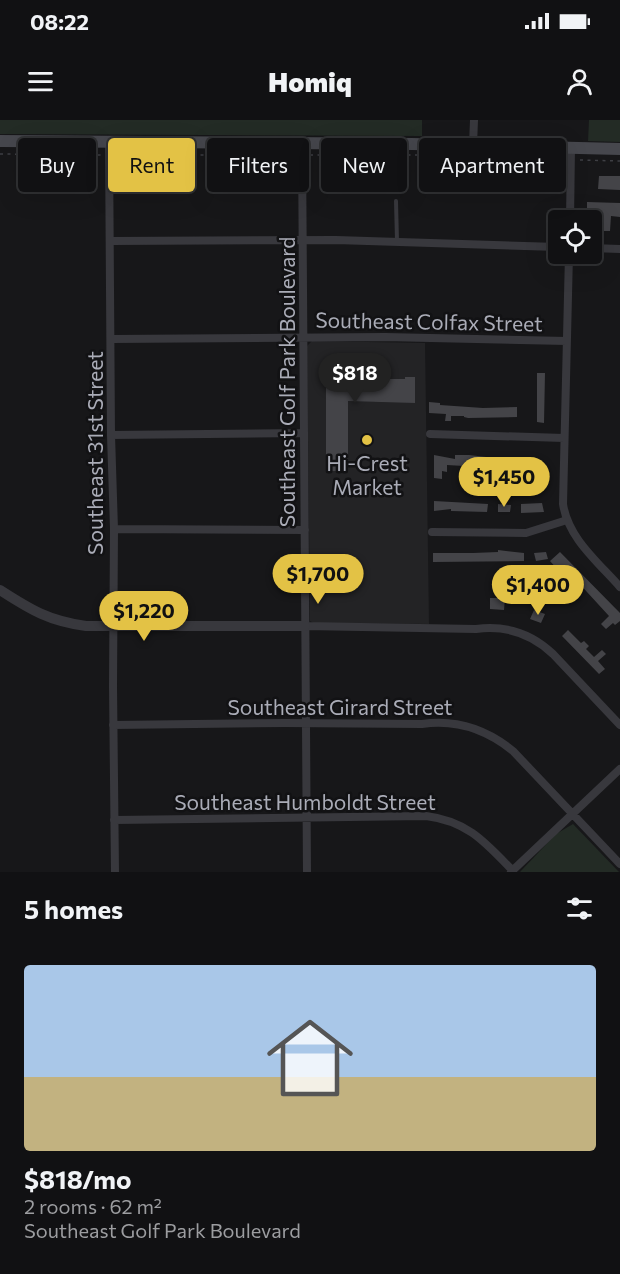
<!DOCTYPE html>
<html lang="en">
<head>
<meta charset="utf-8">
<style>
  :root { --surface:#111113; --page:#1a1a1c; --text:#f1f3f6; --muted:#9c9da0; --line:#303133; --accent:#e3c245 }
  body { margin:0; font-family:Commissioner,sans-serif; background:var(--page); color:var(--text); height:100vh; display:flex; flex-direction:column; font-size:22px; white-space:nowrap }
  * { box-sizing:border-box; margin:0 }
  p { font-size:20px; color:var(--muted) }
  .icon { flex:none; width:33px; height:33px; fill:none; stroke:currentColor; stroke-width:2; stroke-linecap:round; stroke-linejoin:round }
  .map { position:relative; height:752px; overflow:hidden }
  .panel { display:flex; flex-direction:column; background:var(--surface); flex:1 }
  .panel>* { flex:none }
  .guide { position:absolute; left:18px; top:18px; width:585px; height:54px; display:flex; gap:12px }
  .tools { position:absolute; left:548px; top:90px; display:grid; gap:12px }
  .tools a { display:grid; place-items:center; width:54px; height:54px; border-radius:6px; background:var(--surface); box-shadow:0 6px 24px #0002,0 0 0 2px var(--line); font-size:30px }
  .price { position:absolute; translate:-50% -51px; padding:0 14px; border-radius:21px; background:var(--accent); color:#111; font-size:20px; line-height:39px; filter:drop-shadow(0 2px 3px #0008) }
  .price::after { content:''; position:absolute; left:50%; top:36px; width:18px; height:14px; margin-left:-9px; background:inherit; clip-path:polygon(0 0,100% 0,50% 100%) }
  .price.current { background:#222; color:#fff }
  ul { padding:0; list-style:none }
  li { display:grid; align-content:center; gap:12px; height:318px; padding:0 24px }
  li span { display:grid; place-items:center; height:186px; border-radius:6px; color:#555 }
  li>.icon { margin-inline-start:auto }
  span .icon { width:108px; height:108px; fill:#fffc; stroke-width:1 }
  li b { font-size:26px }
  h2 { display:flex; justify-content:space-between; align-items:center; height:72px; padding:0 24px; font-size:26px }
  .pill { padding:0 21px; border-radius:6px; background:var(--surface); box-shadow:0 6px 24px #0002,0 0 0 2px var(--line); font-size:21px; line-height:54px }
  .pill.current { background:var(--accent); color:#111 }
  .status { display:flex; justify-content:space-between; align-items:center; height:42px; padding:0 30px; background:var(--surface); direction:ltr }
  .status svg { height:16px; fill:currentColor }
  header { display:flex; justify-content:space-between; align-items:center; height:78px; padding:0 24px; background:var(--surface); font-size:27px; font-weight:800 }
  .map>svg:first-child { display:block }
</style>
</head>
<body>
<div class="status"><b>08:22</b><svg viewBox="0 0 49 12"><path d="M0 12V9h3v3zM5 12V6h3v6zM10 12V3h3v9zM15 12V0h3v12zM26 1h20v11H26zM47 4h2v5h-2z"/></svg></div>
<header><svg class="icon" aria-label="menu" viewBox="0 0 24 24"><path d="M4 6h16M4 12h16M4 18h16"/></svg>Homiq<svg class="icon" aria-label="person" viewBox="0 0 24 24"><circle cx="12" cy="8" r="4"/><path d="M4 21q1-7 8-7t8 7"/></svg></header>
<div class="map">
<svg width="620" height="752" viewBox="0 0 620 752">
  <rect width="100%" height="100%" fill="#171719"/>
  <path fill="#232325" d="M312 221 425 223 429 504 314 503 310 501 307 226Z"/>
  <path fill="#232b25" d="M0 0H422V16L0 14Z
    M589 0H620V22L588 21Z
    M573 704 619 752H520L556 714Z"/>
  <path fill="#444448" d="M599 56H620V70L598 69Z
    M587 82 620 83V97L611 96 610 111H602V96H587Z
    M322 242 357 243V250H370V259H405V257H415V283L348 281V351H326V253H323Z
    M537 253H545L544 303 537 302Z
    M429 282 440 283V285L483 288 517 287V297L468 298 464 297V296H451V301H445L446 294 429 293Z
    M434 335 455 339V335H469L513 340V349L447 345V352L442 351V359L434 358Z
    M434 381 488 384 487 392 451 391V389L434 391Z
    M542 383 544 392 521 393V384Z
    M498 384 511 385 510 392H498Z
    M498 430 524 433V441L433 442V433H473L498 432Z
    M546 432 548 439 536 441 534 433Z
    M560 432 620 493V501L615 505 613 503 606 509 601 504 609 496 576 460 573 463 568 459 570 457 562 446 558 450 550 441Z
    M490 478H505L504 490 490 489Z
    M534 490 545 494 541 503 530 499Z
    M568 510 581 523 584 521 589 526 586 529 594 537 602 530 606 534 598 541 605 549 599 554 562 516Z"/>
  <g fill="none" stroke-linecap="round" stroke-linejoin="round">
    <path stroke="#3e3f44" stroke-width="1.5" stroke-dasharray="3 4.5" stroke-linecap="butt" d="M0 34 101 35
      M118 35H293
      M310 35H429L563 39
      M580 40 620 41"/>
    <path stroke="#38383d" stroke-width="4" d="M396 81 397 121"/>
    <path stroke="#38383d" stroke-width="8" d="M109 22 111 315 114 409 113 566 115 752
      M302 23 307 752
      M473 25 474 0
      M570 100 571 28
      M111 121 336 120 558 127
      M591 128 620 129
      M569 134 563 384C568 418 598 442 620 467
      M112 219 385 217 567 221
      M430 314 564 318
      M111 315 304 313
      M114 409 305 410
      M432 412 526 413 567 400
      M305 506 476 509C506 505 531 513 553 534L620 605
      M113 605 285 603 422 604C457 599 486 609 513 631L620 744
      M114 700 426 696C467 701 485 722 512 750
      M511 752 620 649"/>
    <path stroke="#38383d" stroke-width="10" d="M0 470C31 490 49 501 86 506H305"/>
    <path stroke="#46474d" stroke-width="12" d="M0 21 412 24 620 29"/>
  </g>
  <circle fill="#e3c245" stroke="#121214" stroke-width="2" cx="367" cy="320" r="6"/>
  <g text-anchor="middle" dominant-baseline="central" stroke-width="5" stroke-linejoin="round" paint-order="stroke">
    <g font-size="21" fill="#aaacb7" stroke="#121214">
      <text transform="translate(429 201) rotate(1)">Southeast Colfax Street</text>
      <text transform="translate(286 262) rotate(-90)">Southeast Golf Park Boulevard</text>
      <text transform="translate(94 333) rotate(-90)">Southeast 31st Street</text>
      <text x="340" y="586">Southeast Girard Street</text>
      <text x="305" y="681">Southeast Humboldt Street</text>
    </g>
    <g font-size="21" fill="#aaacb7" stroke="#121214">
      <text x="367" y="342">Hi-Crest<tspan x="367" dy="24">Market</tspan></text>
    </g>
  </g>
</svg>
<div class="tools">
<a><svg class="icon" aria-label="locate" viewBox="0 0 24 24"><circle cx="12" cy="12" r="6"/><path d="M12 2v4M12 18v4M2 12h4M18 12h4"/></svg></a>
</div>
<b class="price current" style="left:355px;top:284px">$818</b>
<b class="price" style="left:504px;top:388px">$1,450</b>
<b class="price" style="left:318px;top:485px">$1,700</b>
<b class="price" style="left:538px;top:496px">$1,400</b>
<b class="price" style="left:144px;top:522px">$1,220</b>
<div class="guide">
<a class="pill">Buy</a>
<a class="pill current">Rent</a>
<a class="pill">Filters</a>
<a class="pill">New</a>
<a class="pill">Apartment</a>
</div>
</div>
<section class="panel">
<h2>5 homes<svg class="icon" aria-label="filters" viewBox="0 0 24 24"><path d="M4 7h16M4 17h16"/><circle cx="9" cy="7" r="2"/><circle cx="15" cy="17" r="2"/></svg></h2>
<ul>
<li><span style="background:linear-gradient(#a9c7e8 60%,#c2b280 0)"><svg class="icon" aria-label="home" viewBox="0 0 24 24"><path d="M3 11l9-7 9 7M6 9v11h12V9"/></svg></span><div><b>$818/mo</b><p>2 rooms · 62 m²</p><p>Southeast Golf Park Boulevard</p></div></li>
</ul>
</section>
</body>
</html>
